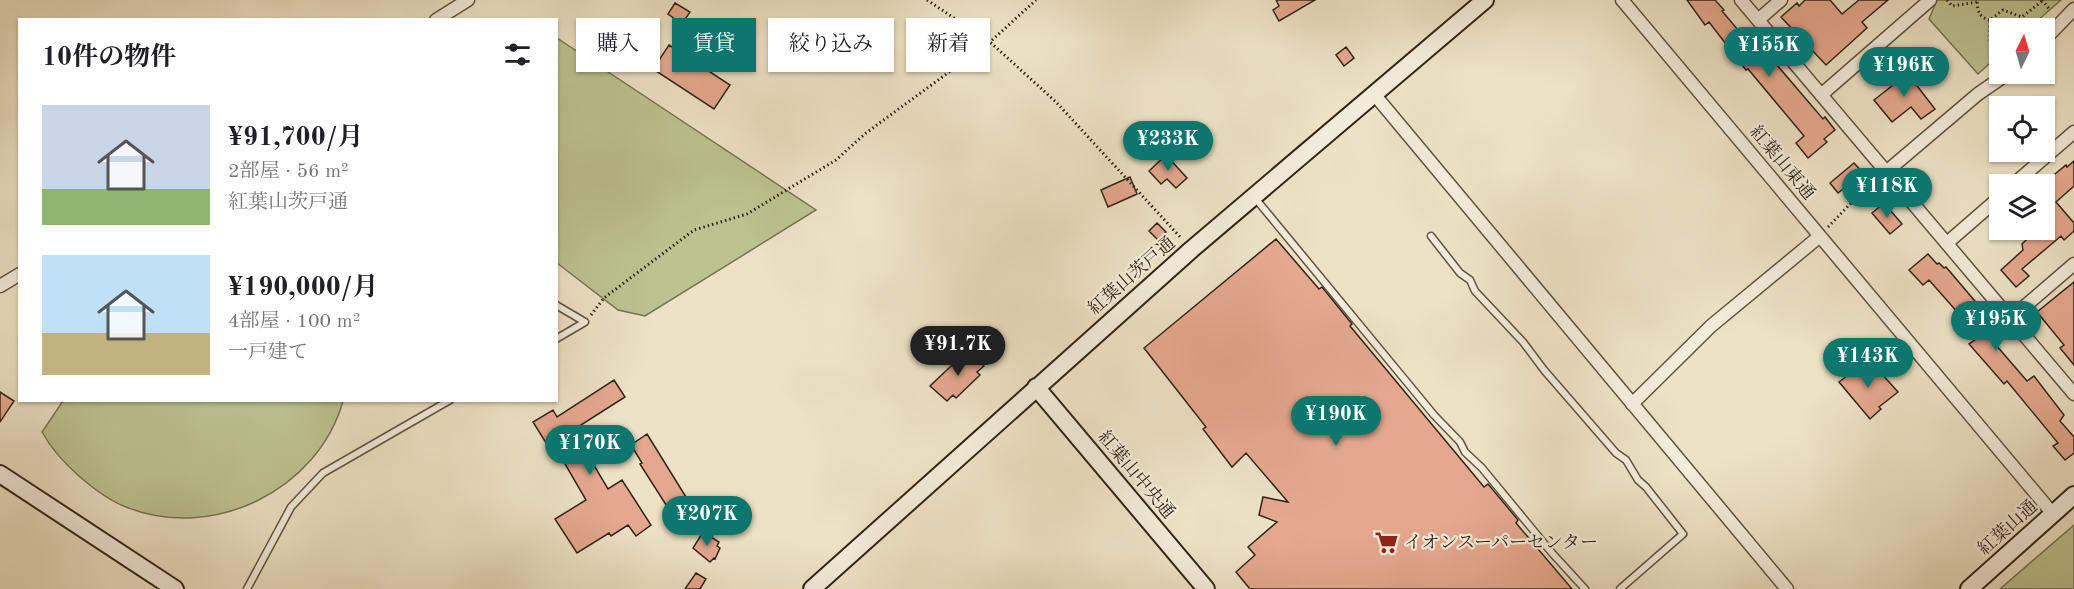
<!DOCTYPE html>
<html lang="ja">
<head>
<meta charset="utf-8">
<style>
  :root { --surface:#fff; --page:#f6f6f6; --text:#202124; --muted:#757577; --accent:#0f766e }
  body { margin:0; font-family:"Old Standard TT","Noto Serif JP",serif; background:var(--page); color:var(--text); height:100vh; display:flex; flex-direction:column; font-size:22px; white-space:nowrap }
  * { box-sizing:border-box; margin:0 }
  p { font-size:20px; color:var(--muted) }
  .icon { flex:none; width:33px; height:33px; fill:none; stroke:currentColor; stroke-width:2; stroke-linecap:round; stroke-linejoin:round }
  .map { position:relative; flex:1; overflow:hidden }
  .sheet { position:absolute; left:18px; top:18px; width:540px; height:384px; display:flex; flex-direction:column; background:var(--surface); border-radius:0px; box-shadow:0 2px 4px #0004 }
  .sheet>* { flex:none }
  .banner { position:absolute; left:576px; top:18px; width:570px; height:54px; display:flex; gap:12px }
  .needle { width:39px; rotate:5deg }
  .tools { position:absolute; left:1989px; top:18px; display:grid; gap:12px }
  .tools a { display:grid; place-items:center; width:66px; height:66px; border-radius:0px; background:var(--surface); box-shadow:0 2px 4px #0004; font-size:30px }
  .price { position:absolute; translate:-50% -51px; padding:0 14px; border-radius:21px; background:var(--accent); color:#fff; font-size:20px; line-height:39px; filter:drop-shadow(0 2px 3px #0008) }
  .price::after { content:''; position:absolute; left:50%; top:36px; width:18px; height:14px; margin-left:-9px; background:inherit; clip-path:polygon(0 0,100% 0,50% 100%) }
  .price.selected { background:#222; color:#fff }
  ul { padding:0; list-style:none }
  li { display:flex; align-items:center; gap:18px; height:150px; padding:0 24px }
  li span { display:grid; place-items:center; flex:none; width:168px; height:120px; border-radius:0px; color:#555 }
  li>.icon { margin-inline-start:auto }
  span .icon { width:72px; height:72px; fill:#fffc; stroke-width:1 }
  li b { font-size:26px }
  h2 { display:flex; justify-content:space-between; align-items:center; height:72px; padding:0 24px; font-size:26px }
  .chip { padding:0 21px; border-radius:0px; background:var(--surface); box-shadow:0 2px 4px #0004; font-size:21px; line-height:54px }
  .chip.selected { background:var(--accent); color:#fff }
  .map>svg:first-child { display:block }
</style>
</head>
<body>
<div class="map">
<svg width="2074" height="589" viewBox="0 0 2074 589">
  <rect width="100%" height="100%" fill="#ede2c5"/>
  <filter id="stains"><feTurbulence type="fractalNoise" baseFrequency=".00333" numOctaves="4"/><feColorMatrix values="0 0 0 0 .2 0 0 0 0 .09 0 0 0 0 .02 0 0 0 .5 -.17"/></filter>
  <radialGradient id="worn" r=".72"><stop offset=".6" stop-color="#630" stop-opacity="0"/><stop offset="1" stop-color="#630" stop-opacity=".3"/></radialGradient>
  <path fill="#bdc291" stroke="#777454" stroke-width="1.5" d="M1937 0H2061L2029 28H2000L1999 55 1978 74 1929 19Z
    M557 38 816 210 645 316 618 310 557 263Z
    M63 401V400L343 401C318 490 213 542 126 507 110 501 94 489 80 477 65 464 52 450 42 432Z
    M2074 525V589H2000Z"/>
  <path fill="#e5a88f" stroke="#312516" stroke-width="1.5" d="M1276 0H1315L1279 21 1273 10 1279 6Z
    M1687 0H1715L1724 10 1722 11 1754 49 1759 44 1823 119 1825 117 1835 130 1824 139 1827 142 1808 158 1796 143 1804 136 1748 69 1746 70 1709 22 1705 25Z
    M1805 0H1830L1842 14 1859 0H1888L1862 22 1867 28 1826 65 1781 17 1797 3 1799 6Z
    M675 3 690 12 682 24 668 14Z
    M669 45 730 85 714 109 653 69Z
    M1346 47 1354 58 1344 66 1336 55Z
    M1904 69 1935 109 1921 119 1911 107 1892 122 1874 100 1893 85 1890 80Z
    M1166 155 1187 178 1176 188 1167 179 1161 184 1149 171Z
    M2074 161V186L2056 202 2074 223V231L2064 240 2061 236 2022 269 2029 276 2016 287 2001 270 2023 250 2022 244 2026 240 2017 230H2044V183L2066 165 2067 167Z
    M1854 163 1863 173 1838 193 1830 183Z
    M1130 177 1137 194 1108 207 1101 190Z
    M1884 203 1902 224 1890 234 1872 213Z
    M1157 223 1166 232 1158 240 1149 231Z
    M1276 239 1319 289 1322 287 1352 324 1350 326 1484 487 1488 484 1518 520 1516 523 1572 589H1250L1236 572 1255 555 1248 547 1277 522 1259 515 1263 497 1288 502 1246 453 1232 467 1203 429 1206 427 1144 348Z
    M1928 254 1937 264 1939 263 1944 268 1946 267 1985 313 1980 317 2001 341 1996 345 2027 381 2034 376 2064 415 2060 421 2074 437V453L2065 460 2053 446 2058 443 2007 381 2004 384 1969 344 1976 339 1957 316 1959 314 1929 280 1923 285 1909 270Z
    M2074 282V365L2060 348 2064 345 2037 312Z
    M968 350 984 366 977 372 980 375 956 398 953 395 947 401 930 386Z
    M1868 360 1879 374 1880 372 1898 392 1879 407 1881 409 1870 419 1839 382Z
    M614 380 625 397 573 430 608 489 622 480 651 525 636 536 628 525 611 536 609 533 577 553 555 519 586 500 553 443 548 446 533 422 553 410 557 417Z
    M0 392 14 401 0 422Z
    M647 434 686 497 668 508 640 464 642 463 631 445Z
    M703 532 719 542 717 546 720 548 715 559 714 558 710 562 693 548Z
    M696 573 706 579 700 589H685Z"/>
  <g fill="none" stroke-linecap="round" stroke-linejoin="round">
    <defs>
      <path id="lane" d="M1255 198 1434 415 1460 442 1465 452 1482 468 1552 553 1585 589
        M1431 236 1460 273 1470 280 1475 291 1523 342 1544 370 1616 453 1626 460 1638 480 1646 487 1683 534 1620 589
        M556 305 585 322 556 339
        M247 589 291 507 323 473 450 400"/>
      <path id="street" d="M1622 0 2053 514
        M1741 0 2074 394
        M436 20 468 0
        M1758 20 1781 0
        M2044 40 2074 9
        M1374 94 1787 589
        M1821 95 1930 0
        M1886 172 1978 94 2007 74
        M2014 184 2074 132
        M1947 243 2000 197
        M0 286 20 274
        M2010 319 2074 264
        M1632 404 1711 326 1820 236"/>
      <path id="secondary" d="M1036 387 1206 589
        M0 474 175 589
        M812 589 1192 249 1485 0
        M1969 589 2074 495"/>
    </defs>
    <use href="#lane" stroke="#605442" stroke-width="9"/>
    <use href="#street" stroke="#605442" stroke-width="15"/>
    <use href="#secondary" stroke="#312516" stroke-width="20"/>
    <path stroke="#312516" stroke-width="3" stroke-dasharray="1.5 3" stroke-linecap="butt" d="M927 0 990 42 1056 102 1182 239
      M1947 0 1952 6 1977 2 1979 0
      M2042 0 2050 10
      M1977 2C1978 12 1979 17 1990 20
      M2000 50 1990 40V20L2003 10 2022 17 2042 1
      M1828 227 1853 201 1879 183
      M591 315 604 298 694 230 747 214 836 160 866 133 990 42 1036 0"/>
    <use href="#lane" stroke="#f3ecd9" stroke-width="6"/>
    <use href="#street" stroke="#f3ecd9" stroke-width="12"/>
    <use href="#secondary" stroke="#f3ecd9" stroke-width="16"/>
  </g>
  <defs>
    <symbol id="supermarket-bare" viewBox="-9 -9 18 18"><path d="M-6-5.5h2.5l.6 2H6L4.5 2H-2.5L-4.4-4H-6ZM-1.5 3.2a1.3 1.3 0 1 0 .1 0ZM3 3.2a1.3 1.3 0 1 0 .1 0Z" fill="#8f2418" stroke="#f3ecd9" stroke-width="2.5" paint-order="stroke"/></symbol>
  </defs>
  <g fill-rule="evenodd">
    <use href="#supermarket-bare" x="1370" y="526" width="33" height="33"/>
  </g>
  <g text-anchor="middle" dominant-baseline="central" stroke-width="4.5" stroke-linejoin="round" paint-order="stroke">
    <g font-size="18" fill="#312516" stroke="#f3ecd9">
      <text transform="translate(1782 163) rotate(50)">紅葉山東通</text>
      <text transform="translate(1132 276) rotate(-41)">紅葉山茨戸通</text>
      <text transform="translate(1136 475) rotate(50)">紅葉山中央通</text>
      <text transform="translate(2008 528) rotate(-42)">紅葉山通</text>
    </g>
    <g font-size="18" fill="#312516" stroke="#f3ecd9" text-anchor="start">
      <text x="1404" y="543">イオンスーパーセンター</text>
    </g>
  </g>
  <rect width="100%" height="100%" filter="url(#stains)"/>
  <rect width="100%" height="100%" fill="url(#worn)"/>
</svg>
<div class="tools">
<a><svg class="needle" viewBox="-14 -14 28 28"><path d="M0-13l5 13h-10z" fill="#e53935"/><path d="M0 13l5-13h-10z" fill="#757577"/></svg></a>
<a><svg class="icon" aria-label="locate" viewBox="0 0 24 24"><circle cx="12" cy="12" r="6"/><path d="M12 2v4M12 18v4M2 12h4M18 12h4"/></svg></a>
<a><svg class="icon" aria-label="layers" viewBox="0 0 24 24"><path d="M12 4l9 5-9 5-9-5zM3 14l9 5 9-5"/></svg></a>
</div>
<b class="price" style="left:1769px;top:78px">¥155K</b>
<b class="price" style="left:1904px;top:98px">¥196K</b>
<b class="price" style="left:1168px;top:172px">¥233K</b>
<b class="price" style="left:1887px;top:219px">¥118K</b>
<b class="price" style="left:1996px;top:352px">¥195K</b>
<b class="price selected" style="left:958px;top:377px">¥91.7K</b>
<b class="price" style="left:1868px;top:389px">¥143K</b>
<b class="price" style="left:1336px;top:447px">¥190K</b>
<b class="price" style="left:590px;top:476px">¥170K</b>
<b class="price" style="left:707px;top:547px">¥207K</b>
<div class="banner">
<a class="chip">購入</a>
<a class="chip selected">賃貸</a>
<a class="chip">絞り込み</a>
<a class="chip">新着</a>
</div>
<section class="sheet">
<h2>10件の物件<svg class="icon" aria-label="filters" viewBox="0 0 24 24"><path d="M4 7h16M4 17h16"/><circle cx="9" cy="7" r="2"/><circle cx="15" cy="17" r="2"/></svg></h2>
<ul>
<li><span style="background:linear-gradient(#c9d6e8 70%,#8fb573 0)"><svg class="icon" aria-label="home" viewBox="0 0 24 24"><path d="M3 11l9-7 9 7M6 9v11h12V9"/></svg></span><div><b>¥91,700/月</b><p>2部屋 · 56 m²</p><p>紅葉山茨戸通</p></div></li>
<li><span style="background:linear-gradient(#bfe0f5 65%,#c2b280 0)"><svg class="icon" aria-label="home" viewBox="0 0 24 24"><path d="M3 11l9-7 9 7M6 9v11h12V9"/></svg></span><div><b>¥190,000/月</b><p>4部屋 · 100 m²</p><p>一戸建て</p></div></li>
</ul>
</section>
</div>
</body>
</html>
